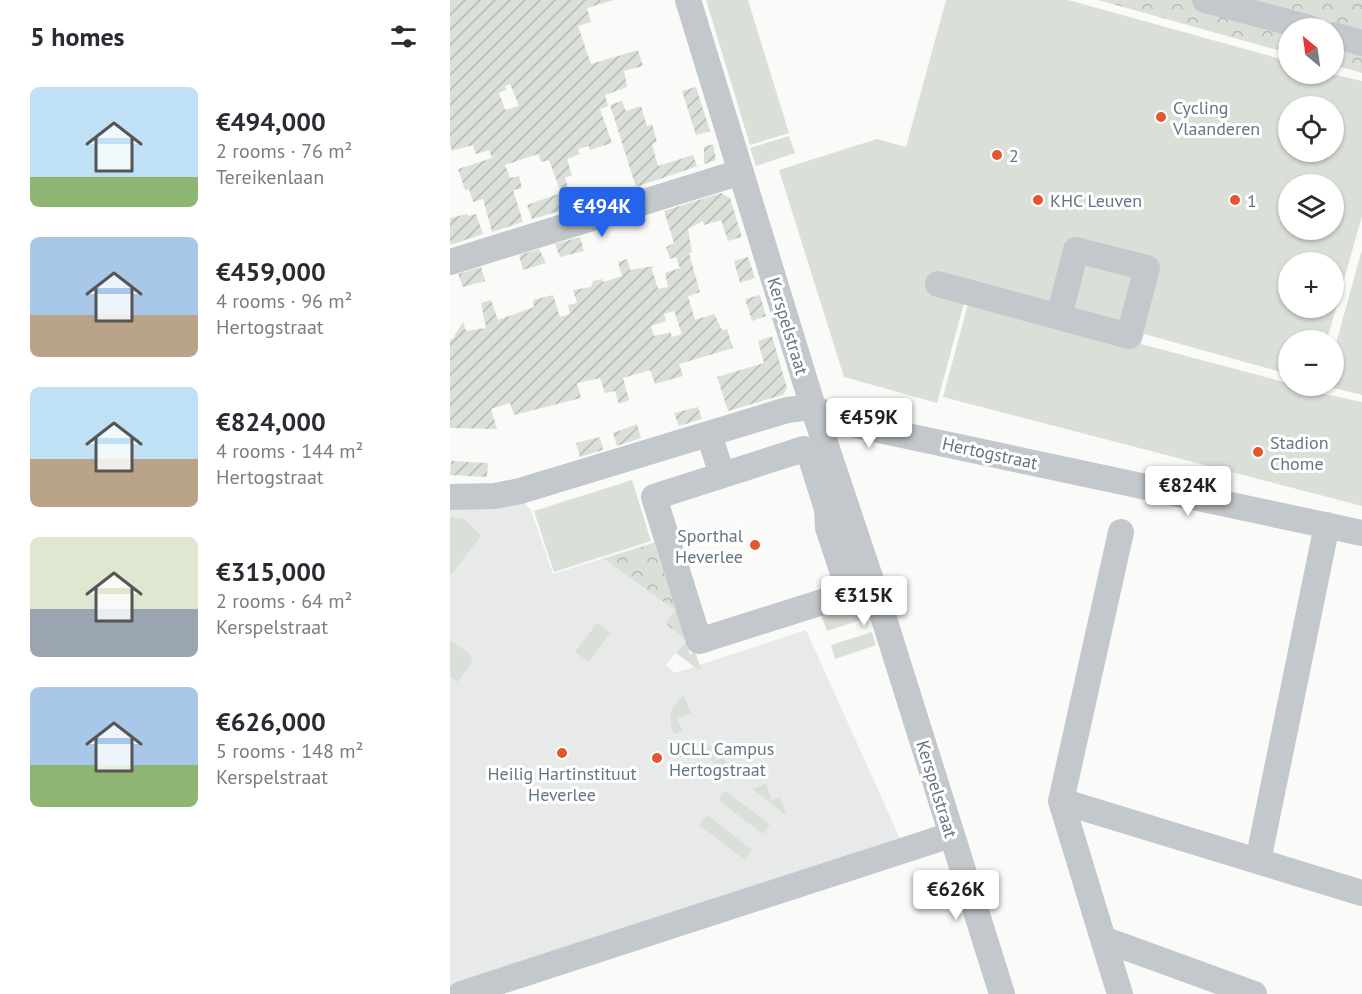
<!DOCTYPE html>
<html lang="en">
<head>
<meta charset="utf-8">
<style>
  :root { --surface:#fff; --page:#f7f7f7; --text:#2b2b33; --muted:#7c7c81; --accent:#2563eb }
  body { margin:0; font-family:"PT Sans",sans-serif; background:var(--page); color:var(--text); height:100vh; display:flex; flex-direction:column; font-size:22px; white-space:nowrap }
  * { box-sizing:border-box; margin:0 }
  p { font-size:20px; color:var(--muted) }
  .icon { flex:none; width:33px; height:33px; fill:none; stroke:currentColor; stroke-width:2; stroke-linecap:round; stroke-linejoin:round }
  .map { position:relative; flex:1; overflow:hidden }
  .drawer { display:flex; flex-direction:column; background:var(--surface); width:450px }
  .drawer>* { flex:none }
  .needle { width:39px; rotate:331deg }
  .tools { position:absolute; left:828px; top:18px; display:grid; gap:12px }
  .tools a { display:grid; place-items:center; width:66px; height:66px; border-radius:50%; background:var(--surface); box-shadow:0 2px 4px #0004; font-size:30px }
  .price { position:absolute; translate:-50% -51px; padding:0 14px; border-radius:6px; background:#fff; color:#222; font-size:20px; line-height:39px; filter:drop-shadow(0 2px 3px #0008) }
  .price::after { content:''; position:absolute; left:50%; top:36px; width:18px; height:14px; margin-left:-9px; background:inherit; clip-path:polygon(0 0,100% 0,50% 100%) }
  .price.active { background:var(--accent); color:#fff }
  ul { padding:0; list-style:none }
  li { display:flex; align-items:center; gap:18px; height:150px; padding:0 30px }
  li span { display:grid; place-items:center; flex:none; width:168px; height:120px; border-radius:9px; color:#555 }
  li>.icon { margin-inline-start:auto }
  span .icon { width:72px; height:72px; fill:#fffc; stroke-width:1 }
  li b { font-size:26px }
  h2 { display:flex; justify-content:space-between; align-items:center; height:72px; padding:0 30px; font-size:26px }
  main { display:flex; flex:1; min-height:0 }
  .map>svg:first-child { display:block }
</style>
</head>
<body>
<main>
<section class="drawer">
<h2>5 homes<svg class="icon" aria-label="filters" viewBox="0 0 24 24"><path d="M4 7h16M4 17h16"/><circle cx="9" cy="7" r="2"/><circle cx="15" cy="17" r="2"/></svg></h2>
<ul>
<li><span style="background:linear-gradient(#bfe0f5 75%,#8fb573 0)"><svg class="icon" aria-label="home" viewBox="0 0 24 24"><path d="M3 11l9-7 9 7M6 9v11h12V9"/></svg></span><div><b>€494,000</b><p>2 rooms · 76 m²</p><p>Tereikenlaan</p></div></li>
<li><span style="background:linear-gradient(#a9c7e8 65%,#b9a48a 0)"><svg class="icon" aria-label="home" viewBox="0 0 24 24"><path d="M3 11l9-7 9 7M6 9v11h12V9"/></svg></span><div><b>€459,000</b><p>4 rooms · 96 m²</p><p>Hertogstraat</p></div></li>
<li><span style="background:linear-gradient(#bfe0f5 60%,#b9a48a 0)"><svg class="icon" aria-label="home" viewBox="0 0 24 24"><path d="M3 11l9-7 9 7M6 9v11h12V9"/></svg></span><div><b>€824,000</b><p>4 rooms · 144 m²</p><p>Hertogstraat</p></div></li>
<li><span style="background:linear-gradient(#dfe7d0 60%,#9aa5b1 0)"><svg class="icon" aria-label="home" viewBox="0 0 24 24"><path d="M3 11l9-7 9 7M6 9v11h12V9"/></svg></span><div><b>€315,000</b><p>2 rooms · 64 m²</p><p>Kerspelstraat</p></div></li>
<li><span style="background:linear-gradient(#a9c7e8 65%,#8fb573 0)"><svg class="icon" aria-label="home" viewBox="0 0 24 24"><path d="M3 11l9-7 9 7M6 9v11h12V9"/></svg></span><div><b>€626,000</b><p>5 rooms · 148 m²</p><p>Kerspelstraat</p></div></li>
</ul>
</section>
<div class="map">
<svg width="912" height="994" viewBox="0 0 912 994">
  <defs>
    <pattern id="forest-crowns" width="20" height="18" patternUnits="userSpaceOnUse" patternTransform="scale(1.5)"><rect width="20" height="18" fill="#dadfd7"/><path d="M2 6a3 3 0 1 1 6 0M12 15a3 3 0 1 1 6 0" fill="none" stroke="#b4b9b4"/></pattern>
    <pattern id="garden-furrows" width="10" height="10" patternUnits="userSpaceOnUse" patternTransform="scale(1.5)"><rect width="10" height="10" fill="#dadfd7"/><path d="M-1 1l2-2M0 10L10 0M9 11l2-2" fill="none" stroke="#b4b9b4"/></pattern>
  </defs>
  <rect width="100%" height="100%" fill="#fafaf8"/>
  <path fill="#e8e9e9" d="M72 501 81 510 103 574 205 542 236 640 216 665 225 673 356 630 452 843 0 994V510L24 509Z"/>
  <path fill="#dadfd7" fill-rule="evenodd" d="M256 0H298L339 133 300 145Z
    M496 0H618L838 61V74H883L912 81V216L877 340H838V374L694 334 691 344 838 383V386L912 402V506L493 397 519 300 516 296 487 403 394 377 329 170 427 139 456 147ZM838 106H884V152H838ZM838 184H884V230H838ZM838 262H884V308H838Z
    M339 136 345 153 306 166 300 148Z
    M912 249V395L876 386H884V351Z
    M182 480 201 541 104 572 84 511Z
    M0 517 14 519 31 536 0 576Z
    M411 598 417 618 377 631 370 612Z
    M147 623 160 633 139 662 125 652Z
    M422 632 426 645 385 659 381 645Z
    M0 640 21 655 22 662 7 682 0 677Z
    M236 641 240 654 245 652 251 669H247L226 653Z
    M234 696 241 713 227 718 232 731 224 734C218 717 219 707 234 696Z
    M261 746 266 760 274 758 280 776 249 750Z
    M316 784 321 800 330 797 337 816 302 789Z
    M275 791 320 824 313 834 268 800Z
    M257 815 302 850 294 859 249 825Z"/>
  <path fill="url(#forest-crowns)" d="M648 0H912V73L884 65V28H838V53Z
    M204 543 235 639 216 624 225 610 154 559Z"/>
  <path fill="url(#garden-furrows)" fill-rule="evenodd" d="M0 0H164L137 8 141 22 128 26 141 64 188 50 193 66 174 71 177 87 155 95 158 106 150 109 162 143 140 150 139 146 128 149 130 154 117 159 122 175 115 178 124 207 82 219 77 205 111 193 99 160 91 162 88 154 55 165 60 178 69 176 72 188 63 190 73 222 42 232 33 199 23 202 19 189 15 190 8 169 42 158 39 150 26 154 23 145 2 151 0 145ZM60 84 69 106 55 110 49 93 56 90 55 86Z
    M246 87 260 131 246 135 232 91Z
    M172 101 176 111 191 106 197 126 202 124 207 142 202 144 208 166 243 155 247 166 254 164V147L263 144 266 160 186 187 160 105Z
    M271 193 280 198 292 237 278 241 271 220 254 225 253 221 238 229 242 252 239 253 250 292 238 296 245 320 264 314 272 330 277 329 283 348 229 364 233 376 205 384 200 370 173 378 179 400 169 404 165 391 155 393 150 378 127 383 131 398 64 415 60 403 41 409 47 429 0 428V339L2 340 13 322 16 331 36 328 31 303 41 300 48 320 84 307 83 300 103 295 110 317 120 314 118 305 127 303 123 290 141 287 143 281 152 279 153 282 172 276 168 262 177 259 180 270 204 266 202 269 208 289 218 287 215 273 230 268 226 257 220 259 216 247 224 243 214 211ZM224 311 232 334 222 337 220 332 204 336 201 326 216 321 214 314Z
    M17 214 18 216 26 214 33 234 0 245V218Z
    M130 237 134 251 110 257 105 244Z
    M89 249 96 263 73 270 69 255Z
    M298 257 305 278 290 283 284 261Z
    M31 267 35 281 13 287 8 274Z
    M310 295 316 316 302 321 295 299Z
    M322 336 337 388 333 395 278 411 267 377 314 363 308 341Z
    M248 407 252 419 229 426 224 413Z
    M187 424 191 438 167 446 163 433Z
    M150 437 153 450 130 457 126 443Z
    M1 461 38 463 37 477 0 475Z"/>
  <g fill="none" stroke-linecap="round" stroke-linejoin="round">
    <path stroke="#c3c8cc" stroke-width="26" d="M238 0 363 407 435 622 552 994
      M755 0 860 28
      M884 35 912 43
      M0 262 291 172
      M488 284 679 336 697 268 626 250 609 317
      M259 434 272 475
      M0 497 45 496 70 491 337 410 363 407 387 421 912 533
      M400 594 378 528 377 509 361 458 354 449 204 497 249 641 423 586
      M611 801 671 532
      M808 861 877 525
      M653 939 670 994
      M11 994 501 835
      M804 994 653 939 611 801 912 893"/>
  </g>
  <g fill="#e4572e" stroke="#fff" stroke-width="2">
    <circle cx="711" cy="117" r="6"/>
    <circle cx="547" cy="155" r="6"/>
    <circle cx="588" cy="200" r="6"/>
    <circle cx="785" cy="200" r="6"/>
    <circle cx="808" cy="452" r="6"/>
    <circle cx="305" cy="545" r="6"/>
    <circle cx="112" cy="753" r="6"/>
    <circle cx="207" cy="758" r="6"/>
  </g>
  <g text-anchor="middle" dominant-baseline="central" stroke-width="6" stroke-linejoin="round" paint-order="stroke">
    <g font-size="18" fill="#657683" stroke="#fff" text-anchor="start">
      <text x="723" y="107">Cycling<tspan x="723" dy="21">Vlaanderen</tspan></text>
      <text x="559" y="155">2</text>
      <text x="600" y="200">KHC Leuven</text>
      <text x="797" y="200">1</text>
      <text x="820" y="442">Stadion<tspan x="820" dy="21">Chome</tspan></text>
      <text x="293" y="535" text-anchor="end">Sporthal<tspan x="293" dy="21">Heverlee</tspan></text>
      <text x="219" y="748">UCLL Campus<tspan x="219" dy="21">Hertogstraat</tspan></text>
      <text x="112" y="773" text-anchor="middle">Heilig Hartinstituut<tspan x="112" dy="21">Heverlee</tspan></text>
    </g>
    <g font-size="18" fill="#657683" stroke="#fff">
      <text transform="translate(338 326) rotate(73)">Kerspelstraat</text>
      <text transform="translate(540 453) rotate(12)">Hertogstraat</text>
      <text transform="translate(487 789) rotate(73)">Kerspelstraat</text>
    </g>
  </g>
</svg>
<div class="tools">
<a><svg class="needle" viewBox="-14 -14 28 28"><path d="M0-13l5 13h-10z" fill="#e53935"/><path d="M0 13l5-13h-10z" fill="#7c7c81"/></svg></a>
<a><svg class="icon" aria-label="locate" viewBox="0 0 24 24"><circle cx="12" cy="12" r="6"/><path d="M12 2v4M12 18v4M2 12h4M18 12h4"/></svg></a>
<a><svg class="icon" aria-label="layers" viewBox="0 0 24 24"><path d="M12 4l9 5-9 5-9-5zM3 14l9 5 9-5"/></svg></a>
<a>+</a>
<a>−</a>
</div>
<b class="price active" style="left:152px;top:238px">€494K</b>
<b class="price" style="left:419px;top:449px">€459K</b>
<b class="price" style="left:738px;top:517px">€824K</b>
<b class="price" style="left:414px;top:627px">€315K</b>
<b class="price" style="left:506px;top:921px">€626K</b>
</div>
</main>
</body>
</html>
